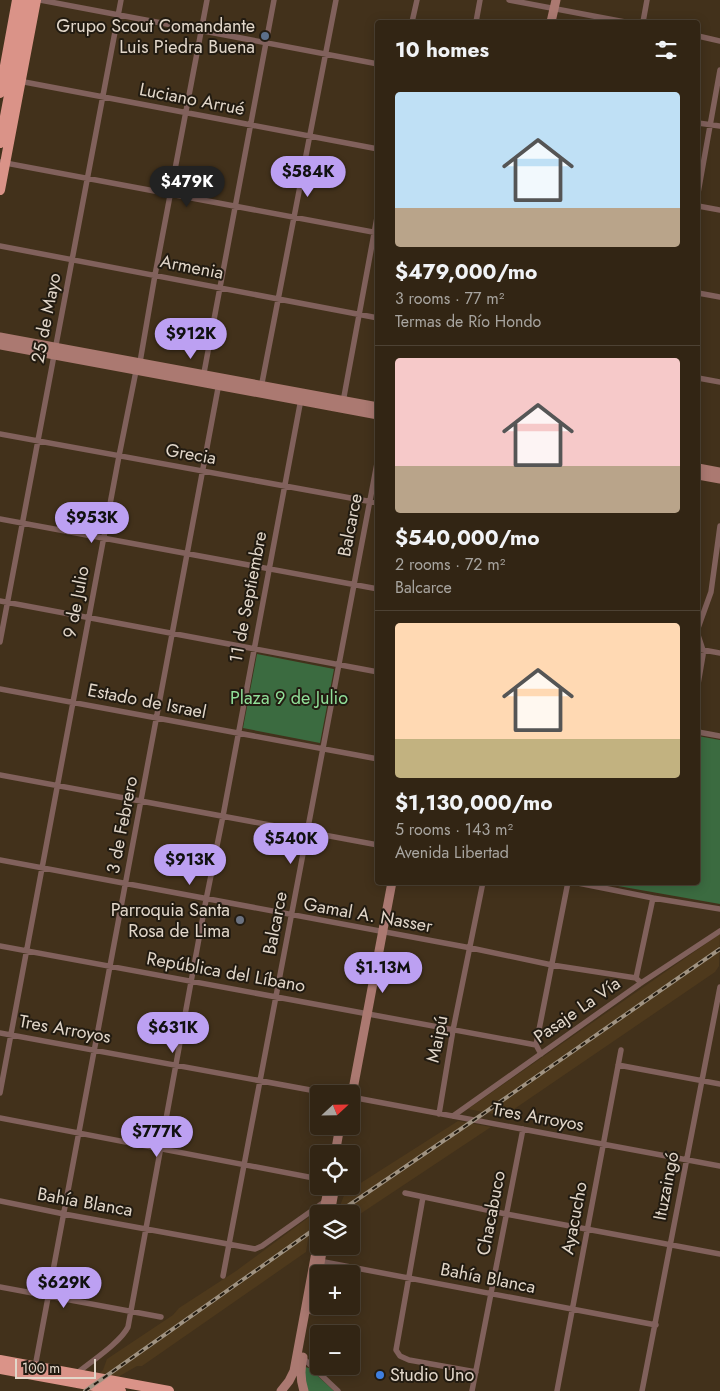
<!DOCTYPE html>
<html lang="en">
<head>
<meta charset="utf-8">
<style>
  :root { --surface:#322514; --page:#3a2d1d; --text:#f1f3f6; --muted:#a8a5a0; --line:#4d4234; --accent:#bca0f2 }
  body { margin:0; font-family:Jost,sans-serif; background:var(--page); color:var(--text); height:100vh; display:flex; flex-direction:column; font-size:19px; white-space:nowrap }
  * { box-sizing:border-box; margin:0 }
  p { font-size:16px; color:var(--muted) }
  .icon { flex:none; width:28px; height:28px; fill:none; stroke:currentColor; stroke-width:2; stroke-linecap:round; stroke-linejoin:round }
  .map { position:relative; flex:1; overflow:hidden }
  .sheet { position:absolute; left:375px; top:20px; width:325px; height:865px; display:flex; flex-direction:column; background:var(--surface); border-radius:5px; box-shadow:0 2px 12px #0003,0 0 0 1px var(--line) }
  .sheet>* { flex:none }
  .needle { width:32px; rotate:68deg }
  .buttons { position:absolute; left:310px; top:1085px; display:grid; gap:10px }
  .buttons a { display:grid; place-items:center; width:50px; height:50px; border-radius:5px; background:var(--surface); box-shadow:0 2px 12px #0003,0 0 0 1px var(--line); font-size:25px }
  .scale { position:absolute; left:15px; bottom:12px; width:81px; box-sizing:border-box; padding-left:5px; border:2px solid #e2d7ca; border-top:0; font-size:14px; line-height:18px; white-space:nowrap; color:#e2d7ca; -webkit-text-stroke:4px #221b11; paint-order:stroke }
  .price { position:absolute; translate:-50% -42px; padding:0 11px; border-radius:18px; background:var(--accent); color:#111; font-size:16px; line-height:32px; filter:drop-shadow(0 1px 2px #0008) }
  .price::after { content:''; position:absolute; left:50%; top:30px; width:15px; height:11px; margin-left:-8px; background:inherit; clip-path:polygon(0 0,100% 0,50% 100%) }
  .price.active { background:#222; color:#fff }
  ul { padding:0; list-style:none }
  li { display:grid; align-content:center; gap:10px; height:265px; padding:0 20px }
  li+li { border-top:1px solid var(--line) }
  li span { display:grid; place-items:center; height:155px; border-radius:5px; color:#555 }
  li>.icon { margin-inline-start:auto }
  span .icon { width:90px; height:90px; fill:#fffc; stroke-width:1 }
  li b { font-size:21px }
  h2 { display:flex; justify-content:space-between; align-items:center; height:60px; padding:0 20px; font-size:21px }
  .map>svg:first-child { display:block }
</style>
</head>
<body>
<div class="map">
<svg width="720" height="1391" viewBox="0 0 720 1391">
  <rect width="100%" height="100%" fill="#42311b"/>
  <path fill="#4e391c" d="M720 934 719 966 715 972 504 1116 468 1109Z
    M458 1121 491 1127 351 1220V1214H338L339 1208 345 1193Z
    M312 1215 306 1252 142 1366H137L118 1377 100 1373 103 1370 107 1359 173 1315 179 1308 236 1271Z"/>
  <path fill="#3b6b40" d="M257 654 334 669 320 743 243 728Z
    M698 736 720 740V904L601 883 698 882Z
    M305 1367 309 1368 334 1391H308L304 1378Z"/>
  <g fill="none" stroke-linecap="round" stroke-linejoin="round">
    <path stroke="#81615c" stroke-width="5.5" d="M40 0 378 64
      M509 0 625 22
      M412 22 417 0
      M476 22 480 0
      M643 22 647 0
      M698 36 720 41
      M19 81 378 149
      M698 123 720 126
      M0 162 378 233
      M698 193 720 70
      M698 206 720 210
      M0 246 378 318
      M698 293 720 297
      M203 378 274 0
      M698 378 720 382
      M261 388 336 0
      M343 402 378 212
      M0 434 378 503
      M0 519 378 589
      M0 601 378 672
      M0 642 121 0
      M698 649 720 653
      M698 684 703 655V650L698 635V628L711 592 720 526
      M0 689 378 759
      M698 732 720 736
      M0 775 378 845
      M0 860 471 948 552 965 636 978 641 983
      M573 882 653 898 720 909
      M0 946 536 1045
      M636 978 653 898
      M0 1033 332 1094
      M541 1054 536 1045 568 882
      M618 1065 720 1084
      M0 1093 119 456 136 371 140 362 155 275 207 0
      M351 1097 720 1166
      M439 1114 453 1030 483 882
      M453 1116 641 983 720 931
      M0 1118 319 1179
      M405 1193 506 1214 720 1254
      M423 1197 396 1350 400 1356 409 1360 476 1372
      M0 1201 64 1214 255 1249 262 1246 327 1200
      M319 1261 656 1325
      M223 1276 378 458
      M0 1287 161 1317
      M303 1358 338 1391
      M35 1367 219 383
      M76 1374C89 1363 121 1342 128 1327L206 900 223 816 301 399
      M472 1391 523 1129
      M557 1391 621 1050
      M642 1391 720 987"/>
    <path stroke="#ab7971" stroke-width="9" d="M551 22 556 0
      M0 337 378 407
      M0 345 378 415
      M698 468 720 472
      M698 475 720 479
      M351 1100 392 882
      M335 1154 340 1126
      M323 1214 329 1186
      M330 1214 335 1186
      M312 1310 323 1246
      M303 1357C300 1369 300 1379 304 1391
      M281 1391 289 1381 294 1371 319 1236"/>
    <path stroke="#da9388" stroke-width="10" d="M0 93 17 0
      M0 143 27 0
      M0 190 36 0
      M0 1360 169 1391
      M0 1369 121 1391"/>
    <defs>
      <path id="rail" d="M336 1214 474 1120 720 949
        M85 1391 319 1226"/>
    </defs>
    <use href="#rail" stroke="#a09382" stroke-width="4"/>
    <use href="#rail" stroke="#221b11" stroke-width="2" stroke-dasharray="5.5" stroke-linecap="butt"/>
  </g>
  <circle fill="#5c6f8a" stroke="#221b11" stroke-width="2" cx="265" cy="36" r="5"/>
  <circle fill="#6b7280" stroke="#221b11" stroke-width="2" cx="240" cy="920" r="5"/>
  <circle fill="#3f7fe0" stroke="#221b11" stroke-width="2" cx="380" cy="1375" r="5"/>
  <g text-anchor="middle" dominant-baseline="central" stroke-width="4" stroke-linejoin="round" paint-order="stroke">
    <g font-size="18" fill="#e2d7ca" stroke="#221b11" text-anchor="end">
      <text x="255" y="26">Grupo Scout Comandante<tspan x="255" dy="21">Luis Piedra Buena</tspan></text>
      <text x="230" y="910">Parroquia Santa<tspan x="230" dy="21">Rosa de Lima</tspan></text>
      <text x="390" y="1375" text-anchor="start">Studio Uno</text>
    </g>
    <g font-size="18" fill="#e2d7ca" stroke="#221b11">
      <text transform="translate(192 99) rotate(11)">Luciano Arrué</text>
      <text transform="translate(192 267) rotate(11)">Armenia</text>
      <text transform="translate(46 318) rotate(-79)">25 de Mayo</text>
      <text transform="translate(191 454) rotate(10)">Grecia</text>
      <text transform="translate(350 525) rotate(-79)">Balcarce</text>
      <text transform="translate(248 597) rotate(-79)">11 de Septiembre</text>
      <text transform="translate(76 602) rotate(-79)">9 de Julio</text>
      <text transform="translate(147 701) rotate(11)">Estado de Israel</text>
      <text transform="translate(122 825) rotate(-79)">3 de Febrero</text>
      <text transform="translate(368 915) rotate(10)">Gamal A. Nasser</text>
      <text transform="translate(275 923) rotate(-79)">Balcarce</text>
      <text transform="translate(226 972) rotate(10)">República del Líbano</text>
      <text transform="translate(577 1010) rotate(-35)">Pasaje La Vía</text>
      <text transform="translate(65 1029) rotate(10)">Tres Arroyos</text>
      <text transform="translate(437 1039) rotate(-79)">Maipú</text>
      <text transform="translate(538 1117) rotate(10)">Tres Arroyos</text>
      <text transform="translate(666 1186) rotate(-79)">Ituzaingó</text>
      <text transform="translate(85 1202) rotate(10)">Bahía Blanca</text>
      <text transform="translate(491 1213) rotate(-79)">Chacabuco</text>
      <text transform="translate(574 1218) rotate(-79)">Ayacucho</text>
      <text transform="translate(488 1278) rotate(11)">Bahía Blanca</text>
    </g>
    <g font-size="18" fill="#91df98" stroke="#221b11">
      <text x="289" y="698">Plaza 9 de Julio</text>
    </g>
  </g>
</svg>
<div class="buttons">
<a><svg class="needle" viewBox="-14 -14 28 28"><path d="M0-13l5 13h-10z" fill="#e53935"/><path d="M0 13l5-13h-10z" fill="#a8a5a0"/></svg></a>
<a><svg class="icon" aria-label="locate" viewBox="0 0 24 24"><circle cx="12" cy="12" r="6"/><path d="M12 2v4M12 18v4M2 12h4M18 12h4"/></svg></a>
<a><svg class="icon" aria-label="layers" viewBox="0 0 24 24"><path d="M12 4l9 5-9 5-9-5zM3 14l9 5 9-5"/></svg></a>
<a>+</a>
<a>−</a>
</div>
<div class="scale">100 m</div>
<b class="price" style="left:308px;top:198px">$584K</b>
<b class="price active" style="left:187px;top:208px">$479K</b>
<b class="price" style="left:191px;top:360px">$912K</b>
<b class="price" style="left:92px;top:544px">$953K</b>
<b class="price" style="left:291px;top:865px">$540K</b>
<b class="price" style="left:190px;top:886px">$913K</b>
<b class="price" style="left:383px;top:994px">$1.13M</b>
<b class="price" style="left:173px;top:1054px">$631K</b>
<b class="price" style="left:157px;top:1158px">$777K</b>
<b class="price" style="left:64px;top:1309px">$629K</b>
<section class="sheet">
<h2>10 homes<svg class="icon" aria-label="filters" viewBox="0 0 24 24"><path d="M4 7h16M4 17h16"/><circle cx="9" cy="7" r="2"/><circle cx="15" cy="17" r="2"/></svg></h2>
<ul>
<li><span style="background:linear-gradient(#bfe0f5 75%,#b9a48a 0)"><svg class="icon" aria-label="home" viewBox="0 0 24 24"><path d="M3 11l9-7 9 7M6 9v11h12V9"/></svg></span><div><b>$479,000/mo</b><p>3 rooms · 77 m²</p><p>Termas de Río Hondo</p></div></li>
<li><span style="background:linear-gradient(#f6c9c9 70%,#b9a48a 0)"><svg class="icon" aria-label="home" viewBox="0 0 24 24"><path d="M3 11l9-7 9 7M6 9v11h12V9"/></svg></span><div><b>$540,000/mo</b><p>2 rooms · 72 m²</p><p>Balcarce</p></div></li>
<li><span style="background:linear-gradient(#ffd9b3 75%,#c2b280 0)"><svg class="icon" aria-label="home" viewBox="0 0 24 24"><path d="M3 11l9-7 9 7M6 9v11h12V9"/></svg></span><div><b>$1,130,000/mo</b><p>5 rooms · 143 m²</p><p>Avenida Libertad</p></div></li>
</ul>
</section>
</div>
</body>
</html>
